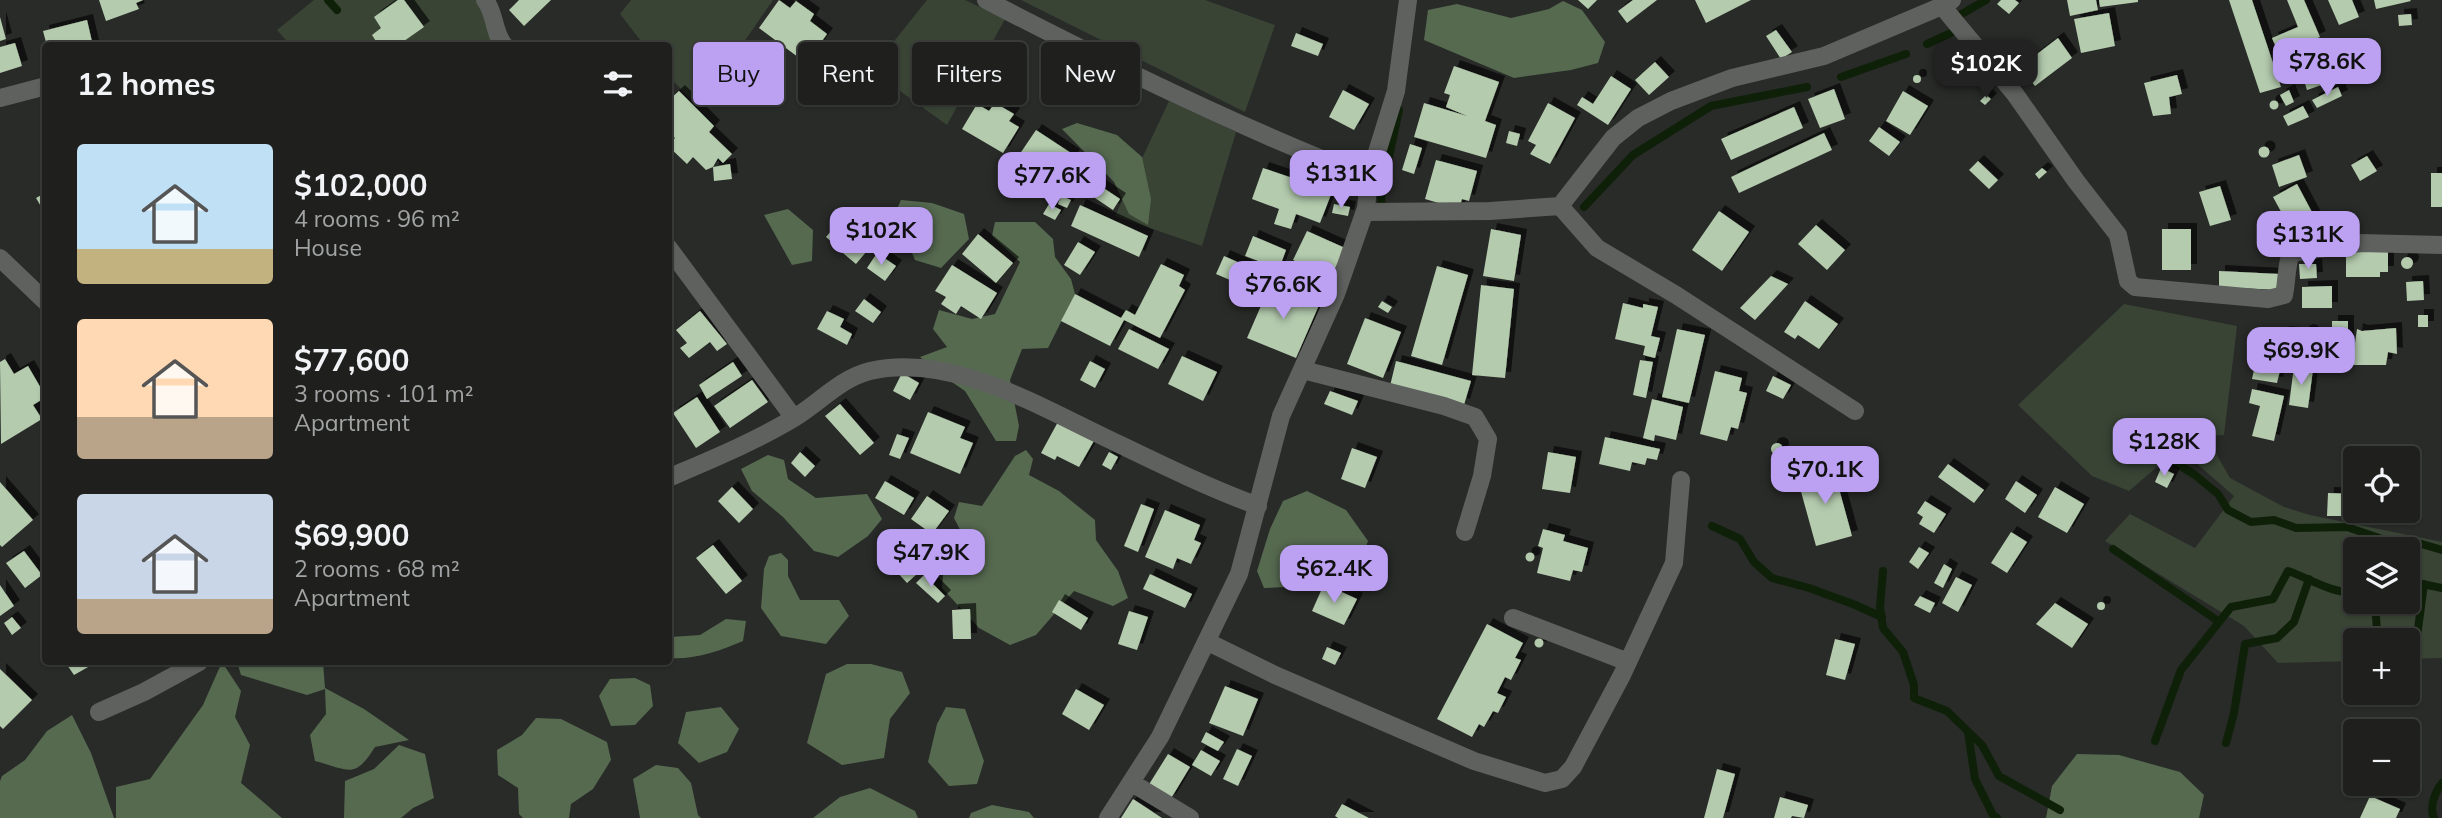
<!DOCTYPE html>
<html lang="en">
<head>
<meta charset="utf-8">
<style>
  :root { --surface:#1f201e; --page:#272827; --text:#f1f3f6; --muted:#a1a3a4; --line:#3c3e3c; --accent:#bca0f2 }
  body { margin:0; font-family:Mulish,sans-serif; background:var(--page); color:var(--text); height:100vh; display:flex; flex-direction:column; font-size:26px; white-space:nowrap }
  * { box-sizing:border-box; margin:0 }
  p { font-size:23px; color:var(--muted) }
  .icon { flex:none; width:38px; height:38px; fill:none; stroke:currentColor; stroke-width:2; stroke-linecap:round; stroke-linejoin:round }
  .map { position:relative; flex:1; overflow:hidden }
  .side { position:absolute; left:42px; top:42px; width:630px; height:623px; display:flex; flex-direction:column; background:var(--surface); border-radius:7px; box-shadow:0 2px 5px #0004,0 0 0 2px var(--line) }
  .side>* { flex:none }
  .top-card { position:absolute; left:693px; top:42px; width:665px; height:63px; display:flex; gap:14px }
  .buttons { position:absolute; left:2343px; top:446px; display:grid; gap:14px }
  .buttons a { display:grid; place-items:center; width:77px; height:77px; border-radius:7px; background:var(--surface); box-shadow:0 2px 5px #0004,0 0 0 2px var(--line); font-size:35px }
  .price { position:absolute; translate:-50% -60px; padding:0 16px; border-radius:14px; background:var(--accent); color:#111; font-size:23px; line-height:46px; filter:drop-shadow(0 2px 4px #0008) }
  .price::after { content:''; position:absolute; left:50%; top:42px; width:21px; height:16px; margin-left:-10px; background:inherit; clip-path:polygon(0 0,100% 0,50% 100%) }
  .price.active { background:#222; color:#fff }
  ul { padding:0; list-style:none }
  li { display:flex; align-items:center; gap:21px; height:175px; padding:0 35px }
  li span { display:grid; place-items:center; flex:none; width:196px; height:140px; border-radius:7px; color:#555 }
  li>.icon { margin-inline-start:auto }
  span .icon { width:84px; height:84px; fill:#fffc; stroke-width:1 }
  li b { font-size:30px }
  h2 { display:flex; justify-content:space-between; align-items:center; height:84px; padding:0 35px; font-size:30px }
  .pill { padding:0 24px; border-radius:7px; background:var(--surface); box-shadow:0 2px 5px #0004,0 0 0 2px var(--line); font-size:24px; line-height:63px }
  .pill.active { background:var(--accent); color:#111 }
  .map>svg:first-child { display:block }
</style>
</head>
<body>
<div class="map">
<svg width="2442" height="818" viewBox="0 0 2442 818">
  <defs>
    <filter id="shadow"><feDropShadow dx="6" dy="-6" stdDeviation="0" flood-color="#0009"/></filter>
  </defs>
  <rect width="100%" height="100%" fill="#292b28"/>
  <path fill="#394435" fill-rule="evenodd" d="M314 0H477L503 35 491 46H291L277 30Z
    M631 0H773L699 107 669 77 668 46 644 45 620 14Z
    M927 0H965L1005 19 947 125 871 70Z
    M1021 0H1205L1275 25 1245 112Z
    M1169 101 1236 132 1202 246 1115 216Z
    M2124 304 2237 326 2224 435 2206 436 2230 478 2284 507 2310 515 2442 542V658L2408 659V640H2356L2355 661 2278 663 2244 626 2105 541 2130 514 2195 548 2234 496 2179 448 2129 491 2092 476 2018 405ZM2356 550H2408V602H2356Z"/>
  <path fill="#566a50" d="M1563 1 1582 10 1605 42 1598 63 1571 70 1514 78 1424 40 1428 10 1457 4 1511 18 1549 9Z
    M1077 123 1117 135 1142 157 1151 199 1148 225 1129 214 1114 182 1062 129Z
    M901 200 932 203 964 214 969 239 941 268 915 260 895 213Z
    M788 209 813 230 812 261 792 265 764 215Z
    M995 222H1035L1053 239 1055 257 1071 279 1075 294 1048 348 1022 349 1010 380 1019 426 1016 441H996L965 391 933 369 920 357 947 347 933 329 939 310 972 319 995 314 1020 262 992 236Z
    M1026 450 1033 459 1029 475 1059 491 1095 520 1096 540 1118 571 1128 598 1113 606 1074 591 1036 635 1010 645 979 628 942 588 944 562 960 555 968 545 954 518 959 502 982 506 1015 456Z
    M768 455 784 460 788 479 816 498 867 494 882 519 868 536 838 557 814 551 783 517 752 491 741 469Z
    M1307 491 1346 510 1368 541 1358 570 1307 586 1264 588 1257 571 1270 529 1283 501Z
    M781 553 788 560V576L800 600H839L849 616 826 644 781 636 761 608 764 569 769 556Z
    M726 619 746 621 743 641C720 651 694 660 669 658V631L671 637 700 635Z
    M222 662 241 691 235 717 250 745 241 783 282 818H116V787L150 779 203 705Z
    M237 662H323L325 688 364 709 409 740 375 747C354 780 350 770 315 761L310 735 326 714 325 689 307 695 241 675Z
    M847 664H871L902 672 910 693 890 719 884 758 842 765 807 743 826 674Z
    M635 678 650 685 653 706 635 725 611 726 599 696 610 679Z
    M721 707 739 729 727 752 699 763 678 743 686 712Z
    M946 707 965 709 984 761 977 784 949 786 928 762 937 724Z
    M72 715 91 753 114 818H0V781L2 776 25 760 47 731Z
    M536 718 561 719 607 742 611 760 593 789 571 804 569 818H523L519 814 518 788 498 775 497 750 522 735Z
    M399 745 425 754 434 798 413 808 401 818H344L345 781 374 769Z
    M2077 754 2119 755 2180 772 2204 795 2199 818H2046L2052 786Z
    M656 765 678 768 691 783 698 815 701 818H640L633 779Z
    M870 788 915 811 918 818H813L840 797Z
    M992 805 1029 812 1034 818H969L971 813Z"/>
  <g fill="none" stroke-linecap="round" stroke-linejoin="round">
    <path stroke="#0f2009" stroke-width="8" d="M328 0 337 10
      M1960 15 1986 0
      M1927 44 1951 33
      M1841 77 1906 54
      M1584 207 1633 155 1711 106 1807 87
      M1382 210 1381 194 1399 110
      M2138 426 2171 460 2195 475 2218 494 2228 510 2251 522 2274 520 2296 528 2347 527 2382 539H2404L2442 550
      M1712 526 1740 539 1754 562 1772 578 1809 588 1853 604 1882 617
      M2113 549 2218 621
      M1883 571 1880 607 1883 628 1903 652 1914 685V698L1947 711 1982 745 1999 776 2060 810
      M2408 581 2442 588
      M2375 602 2377 631
      M2416 644 2424 584
      M1968 732 1975 779 1993 815 1997 818
      M2155 741 2181 670 2231 607 2273 599 2288 571C2309 578 2334 595 2356 592
      M2226 743 2234 713 2245 644 2277 638 2294 622 2309 579
      M2434 818C2429 807 2435 792 2442 783"/>
  </g>
  <path fill="#b4cbae" filter="url(#shadow)" d="M99 0H143L136 3 139 9 106 21Z
    M398 0H404L424 27 397 46H392L390 43 379 46 372 35 381 28 374 17Z
    M519 0H551L524 26 509 10Z
    M779 0 790 8 796 1 814 14 810 21 827 34 806 63 759 28Z
    M1578 0H1597L1588 9Z
    M1633 0H1657L1627 23 1618 11Z
    M1695 0H1751L1706 23Z
    M2001 0H2015L2019 3 2009 14 1997 4Z
    M2067 0H2096L2098 10 2070 16Z
    M2099 0H2138V2L2100 7Z
    M2229 0H2252L2281 87 2260 93Z
    M2287 0H2304L2320 37 2279 54 2272 38 2298 27Z
    M2328 0H2352L2359 17 2339 25Z
    M2374 0H2410L2411 1 2376 9Z
    M2109 13 2115 46 2081 53 2074 19Z
    M2411 14 2412 25 2399 26 2398 15Z
    M0 17 6 39 0 41Z
    M87 20 93 46H47L43 31Z
    M1776 30 1792 52 1781 59 1766 36Z
    M1296 33 1323 44 1318 56 1291 46Z
    M2058 38 2072 58 2035 86 2020 67Z
    M15 43 22 66 0 73V47Z
    M2317 46 2333 47V52H2317Z
    M2331 55 2339 79 2307 90 2299 65Z
    M1655 62 1669 77 1649 95 1635 80Z
    M1454 66 1499 82 1485 121 1496 125 1486 158 1414 137 1424 103 1467 116 1446 107 1450 95 1444 93Z
    M1940 74H1951V82H1940Z
    M1913 79a4 4 0 1 1 8 0a4 4 0 1 1-8 0Z
    M2177 75 2182 94 2169 97 2171 114 2153 116 2144 83Z
    M1611 76 1631 89 1608 125 1577 105 1582 97 1593 104Z
    M2338 87 2342 96 2317 108 2312 100Z
    M1834 89 1845 119 1820 128 1808 99Z
    M1343 90 1369 104 1354 130 1329 117Z
    M2289 90 2294 102 2286 106 2280 95Z
    M679 91 714 126 709 132 732 154 723 163 718 158 713 167 730 164 732 179 714 181 713 167 706 170 693 157 687 164 668 146 675 138 668 132V101Z
    M1903 91 1928 106 1910 135 1886 121Z
    M1986 95 1991 99 1985 105 1980 101Z
    M2269.5 105a4.5 4.5 0 1 1 9 0a4.5 4.5 0 1 1-9 0Z
    M995 103 1014 114 1009 121 1019 127 1003 153 962 129 977 104 989 111Z
    M1548 103 1575 118 1550 164 1530 154 1536 145 1528 141Z
    M2303 106 2309 117 2288 126 2283 116Z
    M1794 107 1803 128 1731 160 1721 139Z
    M1879 127 1900 142 1889 156 1869 141Z
    M1036 130 1074 155 1051 189 1013 164Z
    M1509 131 1520 134 1517 146 1506 143Z
    M1824 133 1832 150 1739 193 1731 177Z
    M1410 144 1422 148 1414 174 1402 170Z
    M2258.5 152a5.5 5.5 0 1 1 11 0a5.5 5.5 0 1 1-11 0Z
    M2299 155 2307 177 2279 187 2272 165Z
    M2367 156 2377 171 2360 181 2351 165Z
    M1436 160 1477 171 1469 201 1462 199 1459 209 1425 199Z
    M1978 161 1998 180 1989 189 1969 170Z
    M1263 168 1307 183 1311 175 1335 184 1320 223 1296 214 1291 229 1274 224 1279 209 1252 199Z
    M2042 168 2047 172 2039 179 2035 174Z
    M46 172V215L36 198 45 193 40 184 44 182 40 175Z
    M2431 173H2442V207H2431Z
    M2297 184 2322 231 2298 243 2273 197Z
    M1099 185 1120 199 1113 210 1092 196Z
    M2220 186 2231 220 2210 226 2199 192Z
    M1061 196 1071 200 1067 208 1058 204Z
    M1049 204 1061 210 1055 220 1043 214Z
    M1334 204 1350 207 1348 216 1332 213Z
    M1080 205 1148 236 1139 257 1071 226Z
    M1719 211 1749 232 1722 271 1692 250Z
    M847 220 854 225 847 236 840 230Z
    M1816 225 1845 250 1827 270 1798 244Z
    M1491 229 1521 235 1514 281 1483 276Z
    M2162 229H2191V270H2162Z
    M832 230 838 234 832 242 826 237Z
    M1307 231 1345 248 1324 291 1297 279 1303 265 1293 260Z
    M978 234 1013 263 996 283 962 254Z
    M847 236 866 252 856 264 837 248Z
    M1253 236 1286 250 1279 269 1245 256Z
    M1078 242 1095 252 1080 275 1064 265Z
    M2346 248 2388 249V272H2380V277H2346Z
    M877 253 896 266 885 281 867 268Z
    M1224 256 1251 268 1244 286 1216 274Z
    M2401 263a6 6 0 1 1 12 0a6 6 0 1 1-12 0Z
    M1161 264 1184 275 1179 286 1185 290 1160 338 1124 320 1110 346 1061 321 1075 294 1121 318 1126 310 1135 315Z
    M2299 264H2316L2317 278 2300 279Z
    M952 265 997 293 981 319 961 306 956 314 941 304 946 297 935 291Z
    M1437 266 1468 275 1442 365 1411 356Z
    M2219 271 2279 274V290L2219 287Z
    M1771 276 1788 284 1755 320 1740 308Z
    M2423 281 2424 300 2407 301 2406 282Z
    M1270 285 1319 305 1296 358 1247 338Z
    M1481 285 1514 289 1505 378 1472 375Z
    M2332 286V308H2302V287Z
    M864 299 881 312 873 323 855 311Z
    M1382 301 1392 307 1388 313 1378 307Z
    M1805 301 1838 324 1819 349 1798 335 1795 339 1784 332Z
    M1623 303 1643 308V304L1658 307 1651 336 1660 338 1655 358 1643 355 1645 346 1615 339Z
    M700 311 727 344 717 351 710 342 689 358 680 348 687 343 676 330Z
    M827 311 844 319 840 327 852 334 847 345 817 329Z
    M2418 315H2428V327H2418Z
    M1365 318 1401 332 1383 378 1347 364Z
    M2332 321H2348V355H2337V348H2332Z
    M2396 328 2397 354 2388 352 2386 365H2352L2357 329 2362 331Z
    M1129 329 1169 349 1158 369 1118 349Z
    M1677 329 1705 335 1689 403 1662 397Z
    M2302 336a6 6 0 1 1 12 0a6 6 0 1 1-12 0Z
    M2283 332 2295 333 2293 352 2282 351Z
    M2258 352 2283 358 2277 383 2252 379Z
    M1182 356 1217 372 1203 401 1168 384Z
    M5 359 14 374 28 366 46 397 33 405 42 419 1 444 0 362Z
    M1640 360 1653 362 1646 398 1633 395Z
    M1090 361 1105 369 1095 388 1080 380Z
    M1396 361 1471 381 1464 405 1390 386Z
    M733 362 742 376 707 399 699 385Z
    M2294 366 2313 369 2308 408 2289 405Z
    M1715 371 1742 378 1739 391 1747 393 1738 429 1731 427 1727 441 1700 434Z
    M902 373 919 383 910 400 893 391Z
    M1773 376 1791 385 1783 399 1766 391Z
    M752 380 768 402 730 428 714 406Z
    M2252 389 2284 396 2274 441 2252 436 2260 406 2249 403Z
    M1330 391 1358 401 1352 415 1324 404Z
    M697 397 720 432 696 448 673 413Z
    M1652 399 1683 407 1676 440 1655 435 1654 441 1643 438Z
    M840 404 874 443 860 455 825 416Z
    M928 412 965 427 960 438 973 443 960 474 910 453Z
    M1059 420 1095 439 1079 467 1057 456 1055 460 1041 453Z
    M897 434 909 438 900 459 889 455Z
    M1605 437 1660 449 1657 460 1647 458 1645 465 1632 462 1630 471 1599 464Z
    M1771 449a6 6 0 1 1 12 0a6 6 0 1 1-12 0Z
    M1352 448 1377 457 1365 488 1341 479Z
    M800 452 815 466 805 477 791 463Z
    M1109 452 1118 457 1111 470 1102 465Z
    M1548 452 1576 457 1570 493 1542 489Z
    M1948 464 1984 490 1974 503 1938 477Z
    M1833 467 1852 536 1816 546 1797 477Z
    M2161 468 2174 474 2167 488 2155 482Z
    M885 481 914 498 904 515 875 498Z
    M2016 481 2037 495 2025 513 2005 499Z
    M0 482 33 520 2 547 0 545Z
    M732 487 753 509 739 523 718 501Z
    M2055 487 2084 504 2067 533 2038 517Z
    M2328 493 2356 494V501H2351V516H2327Z
    M927 496 949 511 932 534 911 519Z
    M1925 501 1946 514 1934 533 1919 524 1923 517 1917 513Z
    M1141 504 1154 509 1138 552 1124 546Z
    M1165 510 1200 525 1194 540 1201 543 1191 564 1177 558 1173 569 1145 557Z
    M1543 529 1565 535 1563 541 1588 548 1582 572 1573 570 1570 581 1537 573 1543 548 1538 546Z
    M2011 532 2027 542 2007 573 1991 563Z
    M713 545 742 581 726 594 696 558Z
    M1919 547 1929 553 1918 569 1909 562Z
    M24 551 42 575 25 588 6 563Z
    M1525.5 557a4.5 4.5 0 1 1 9 0a4.5 4.5 0 1 1-9 0Z
    M915 554 926 566 907 583 896 571Z
    M1944 564 1952 569 1943 588 1934 583Z
    M1150 574 1192 594 1185 608 1143 589Z
    M924 575 945 596 938 603 916 583Z
    M1956 577 1972 585 1958 612 1942 603Z
    M1324 584 1357 599 1344 625 1312 611Z
    M0 585 14 606 0 616Z
    M1920 596 1935 603 1930 613 1914 605Z
    M1059 600 1088 618 1081 630 1052 612Z
    M2097 606a4 4 0 1 1 8 0a4 4 0 1 1-8 0Z
    M2055 603 2088 624 2072 648 2036 624Z
    M970 609 971 639H953L952 610Z
    M1129 611 1148 617 1137 650 1118 644Z
    M12 617 21 628 12 635 4 623Z
    M1487 624 1523 643 1515 658 1521 660 1511 680 1505 677 1497 693 1506 697 1498 713 1493 711 1484 727 1479 724 1472 737 1437 719Z
    M1534.5 643a4.5 4.5 0 1 1 9 0a4.5 4.5 0 1 1-9 0Z
    M1835 639 1855 644 1845 680 1826 675Z
    M1327 647 1341 653 1335 665 1322 659Z
    M65 662H97L74 675Z
    M0 669 32 700 3 729 0 726Z
    M1225 686 1258 699 1243 736 1209 723Z
    M1076 689 1104 705 1089 730 1062 714Z
    M1206 732 1224 742 1218 751 1201 742Z
    M1237 749 1252 756 1238 786 1223 779Z
    M1201 750 1220 761 1211 776 1192 765Z
    M1168 754 1190 767 1170 800 1148 786Z
    M1717 769 1735 774 1723 818H1704Z
    M2370 796 2400 809 2396 818H2360Z
    M1780 797 1808 805 1804 818 1792 816 1791 818H1774Z
    M1133 799 1162 818H1121Z
    M1342 804 1369 818H1338L1335 816Z"/>
  <g fill="none" stroke-linecap="round" stroke-linejoin="round">
    <path stroke="#5f615f" stroke-width="18" d="M485 0C496 14 493 34 505 46
      M986 0C1111 65 1238 127 1369 178
      M1942 6 2015 94 2076 181 2118 235 2128 281 2135 287 2268 299 2284 295C2287 281 2286 266 2291 253L2360 243 2442 245
      M0 98 46 86
      M1560 206 1597 248 1676 295 1855 411
      M1365 212 1490 211 1560 206 1613 138 1638 118 1671 101 1732 78 1824 56 1942 6 1952 0
      M668 247 794 418
      M0 258 46 302
      M1303 370 1444 406 1475 417 1488 439 1482 476 1465 532
      M668 478C710 460 754 442 794 418 819 403 841 378 870 371 949 353 1035 404 1102 436 1154 461 1204 486 1258 506
      M1513 618 1628 662
      M1208 642 1275 675 1474 761 1545 783 1562 779 1573 767 1622 675 1674 563 1681 480
      M99 712 144 692 199 662
      M1132 783 1190 818
      M1108 818 1160 737 1239 574 1281 416 1336 294 1366 208 1369 178 1396 91 1408 0"/>
  </g>
</svg>
<div class="buttons">
<a><svg class="icon" aria-label="locate" viewBox="0 0 24 24"><circle cx="12" cy="12" r="6"/><path d="M12 2v4M12 18v4M2 12h4M18 12h4"/></svg></a>
<a><svg class="icon" aria-label="layers" viewBox="0 0 24 24"><path d="M12 4l9 5-9 5-9-5zM3 14l9 5 9-5"/></svg></a>
<a>+</a>
<a>−</a>
</div>
<b class="price" style="left:2327px;top:98px">$78.6K</b>
<b class="price active" style="left:1986px;top:100px">$102K</b>
<b class="price" style="left:1341px;top:210px">$131K</b>
<b class="price" style="left:1052px;top:212px">$77.6K</b>
<b class="price" style="left:881px;top:267px">$102K</b>
<b class="price" style="left:2308px;top:271px">$131K</b>
<b class="price" style="left:1283px;top:321px">$76.6K</b>
<b class="price" style="left:2301px;top:387px">$69.9K</b>
<b class="price" style="left:2164px;top:478px">$128K</b>
<b class="price" style="left:1825px;top:506px">$70.1K</b>
<b class="price" style="left:931px;top:589px">$47.9K</b>
<b class="price" style="left:1334px;top:605px">$62.4K</b>
<div class="top-card">
<a class="pill active">Buy</a>
<a class="pill">Rent</a>
<a class="pill">Filters</a>
<a class="pill">New</a>
</div>
<section class="side">
<h2>12 homes<svg class="icon" aria-label="filters" viewBox="0 0 24 24"><path d="M4 7h16M4 17h16"/><circle cx="9" cy="7" r="2"/><circle cx="15" cy="17" r="2"/></svg></h2>
<ul>
<li><span style="background:linear-gradient(#bfe0f5 75%,#c2b280 0)"><svg class="icon" aria-label="home" viewBox="0 0 24 24"><path d="M3 11l9-7 9 7M6 9v11h12V9"/></svg></span><div><b>$102,000</b><p>4 rooms · 96 m²</p><p>House</p></div></li>
<li><span style="background:linear-gradient(#ffd9b3 70%,#b9a48a 0)"><svg class="icon" aria-label="home" viewBox="0 0 24 24"><path d="M3 11l9-7 9 7M6 9v11h12V9"/></svg></span><div><b>$77,600</b><p>3 rooms · 101 m²</p><p>Apartment</p></div></li>
<li><span style="background:linear-gradient(#c9d6e8 75%,#b9a48a 0)"><svg class="icon" aria-label="home" viewBox="0 0 24 24"><path d="M3 11l9-7 9 7M6 9v11h12V9"/></svg></span><div><b>$69,900</b><p>2 rooms · 68 m²</p><p>Apartment</p></div></li>
</ul>
</section>
</div>
</body>
</html>
